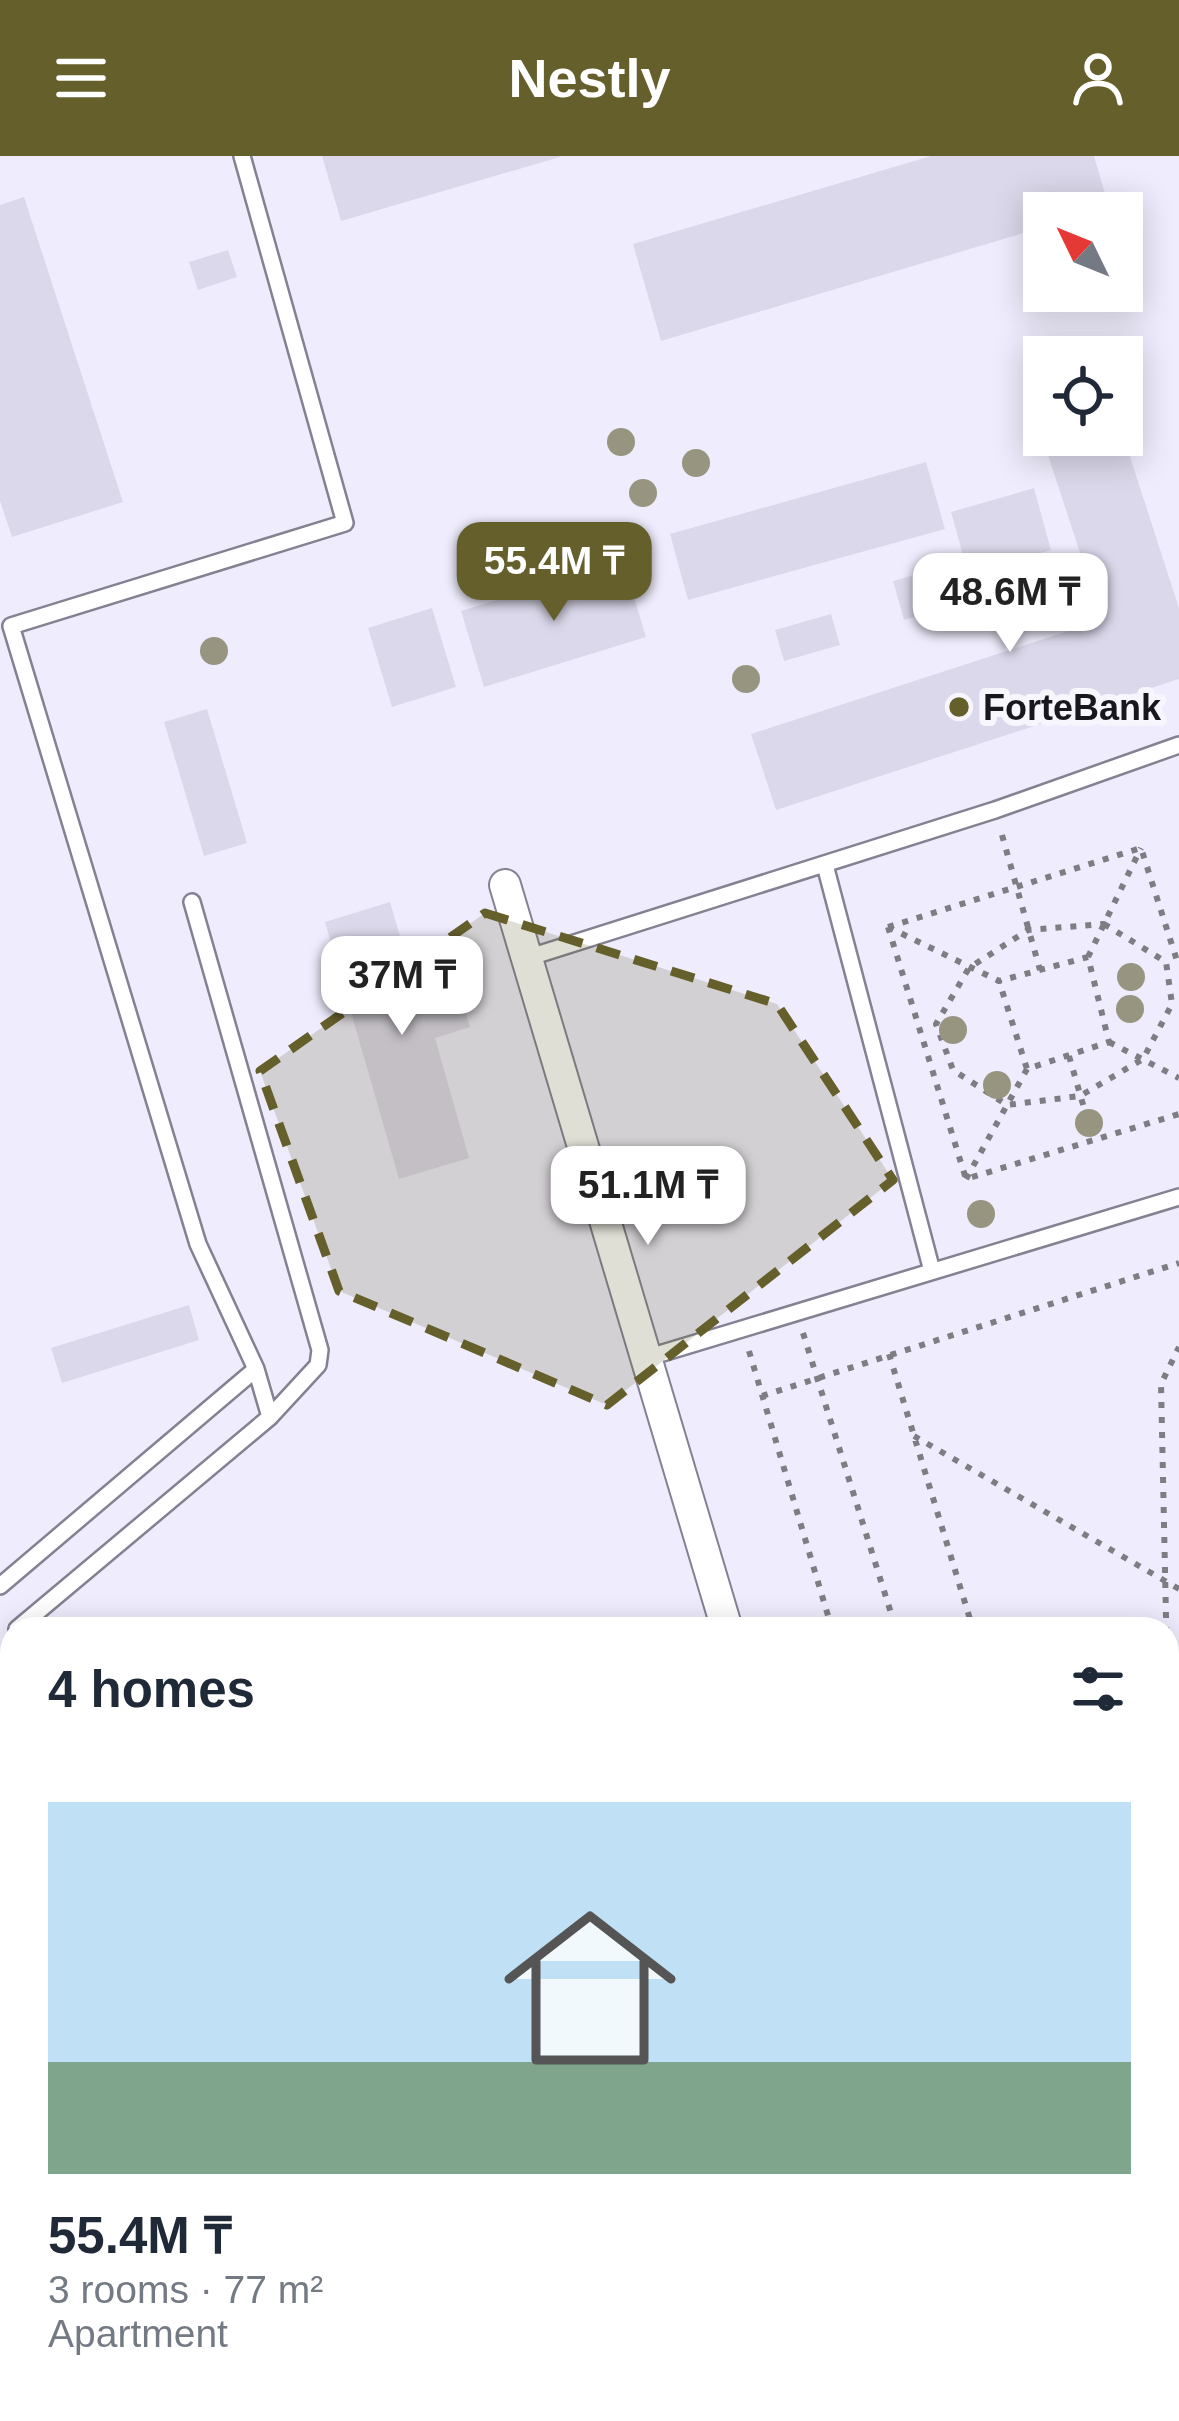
<!DOCTYPE html>
<html lang="en">
<head>
<meta charset="utf-8">
<style>
  :root { --surface:#fff; --page:#f2f2f3; --text:#1f2937; --muted:#747a83; --accent:#655f2c }
  body { margin:0; font-family:Arial,sans-serif; background:var(--page); color:var(--text); height:100vh; display:flex; flex-direction:column; font-size:45px; white-space:nowrap }
  * { box-sizing:border-box; margin:0 }
  p { font-size:39px; color:var(--muted) }
  .icon { flex:none; width:66px; height:66px; fill:none; stroke:currentColor; stroke-width:2; stroke-linecap:round; stroke-linejoin:round }
  .map { position:relative; flex:1; overflow:hidden }
  .drawer { position:absolute; left:0px; top:1461px; width:1179px; height:804px; display:flex; flex-direction:column; background:var(--surface); border-radius:36px 36px 0 0; box-shadow:0 6px 30px #0003 }
  .drawer>* { flex:none }
  .needle { width:78px; rotate:313deg }
  .tools { position:absolute; left:1023px; top:36px; display:grid; gap:24px }
  .tools a { display:grid; place-items:center; width:120px; height:120px; border-radius:0px; background:var(--surface); box-shadow:0 6px 30px #0003; font-size:60px }
  .price { position:absolute; translate:-50% -102px; padding:0 27px; border-radius:24px; background:#fff; color:#222; font-size:39px; line-height:78px; filter:drop-shadow(0 3px 6px #0008) }
  .price::after { content:''; position:absolute; left:50%; top:72px; width:36px; height:27px; margin-left:-18px; background:inherit; clip-path:polygon(0 0,100% 0,50% 100%) }
  .price.active { background:var(--accent); color:#fff }
  ul { padding:0; list-style:none }
  li { display:grid; align-content:center; gap:24px; height:636px; padding:0 48px }
  li span { display:grid; place-items:center; height:372px; border-radius:0px; color:#555 }
  li>.icon { margin-inline-start:auto }
  span .icon { width:216px; height:216px; fill:#fffc; stroke-width:1 }
  li b { font-size:51px }
  h2 { display:flex; justify-content:space-between; align-items:center; height:144px; padding:0 48px; font-size:51px }
  header { display:flex; justify-content:space-between; align-items:center; height:156px; padding:0 48px; background:var(--accent); color:#fff; font-size:54px; font-weight:700 }
  .map>svg:first-child { display:block }
</style>
</head>
<body>
<header><svg class="icon" aria-label="menu" viewBox="0 0 24 24"><path d="M4 6h16M4 12h16M4 18h16"/></svg>Nestly<svg class="icon" aria-label="person" viewBox="0 0 24 24"><circle cx="12" cy="8" r="4"/><path d="M4 21q1-7 8-7t8 7"/></svg></header>
<div class="map">
<svg width="1179" height="2265" viewBox="0 0 1179 2265">
  <rect width="100%" height="100%" fill="#f7f6fd"/>
  <path fill="#efedfd" fill-rule="evenodd" d="M0 0H1179V1732L1167 1737V1473H12V2105L0 2108ZM1044 57H1122V135H1044ZM1044 201H1122V279H1044Z"/>
  <path fill="#dbd8eb" d="M322 0H560V1L341 65Z
    M931 0H1094L1109 51 1090 57H1044V71L661 185 633 88Z
    M24 41 123 346 12 381 0 345V49Z
    M228 94 237 121 198 134 189 106Z
    M1110 279H1123L1179 452V523L776 654 751 578 1102 464 1048 299Z
    M926 306 945 373 688 444 670 378Z
    M1034 332 1051 394 968 417 951 356Z
    M623 405 646 481 484 531 461 455Z
    M929 415 940 454 904 464 893 425Z
    M432 452 456 531 392 551 368 472Z
    M831 458 840 489 784 505 775 474Z
    M207 553 247 687 204 700 164 566Z
    M390 746 413 824 453 812 470 871 435 882 469 1002 399 1023 325 766Z
    M189 1149 199 1184 62 1227 51 1192Z
    M1179 1613V1706L1167 1710V1617Z
    M673 2253H692L705 2265H662Z"/>
  <g fill="none" stroke-linecap="round" stroke-linejoin="round">
    <defs>
      <path id="lane" d="M825 709 932 1115
        M192 746 320 1194 318 1209 270 1261
        M527 802 995 654 1179 589
        M646 1202 1179 1041
        M0 1430 256 1213
        M17 1473 270 1261 256 1213 198 1088 11 470 345 367 242 0
        M1167 1608 1179 1604
        M772 2253 782 2258 792 2253"/>
      <path id="street" d="M505 729 727 1473
        M960 2253 963 2265"/>
      <path id="secondary" d="M1167 1875 1179 1871
        M0 2185 12 2183"/>
    </defs>
    <use href="#lane" stroke="#838192" stroke-width="20"/>
    <use href="#street" stroke="#838192" stroke-width="34"/>
    <use href="#secondary" stroke="#838192" stroke-width="46"/>
    <path stroke="#7e7d84" stroke-width="6" stroke-dasharray="6 9" stroke-linecap="butt" d="M1002 679 1040 814
      M1104 768 1166 806 1172 848 1143 903 1080 940 1007 949 953 914 936 868 969 812 1028 774Z
      M888 771 966 1023 1179 958
      M888 771 999 825 1088 801 1109 886 1027 913 999 825
      M888 771 1141 692 1179 811
      M1088 801 1141 692
      M1109 886 1179 922
      M1069 900 1093 983
      M966 1023 1027 913
      M803 1177 896 1473
      M749 1195 832 1473
      M889 1198 973 1473
      M762 1240 1179 1107
      M914 1280 1179 1433
      M1167 1507 1161 1228 1179 1191"/>
    <use href="#lane" stroke="#fff" stroke-width="15"/>
    <use href="#street" stroke="#fff" stroke-width="30"/>
    <use href="#secondary" stroke="#fff" stroke-width="42"/>
    <path stroke="#818087" stroke-width="3" d="M1167 2007 1179 1996
      M1167 2161 1179 2172"/>
  </g>
  <g fill="#979480">
    <circle cx="621" cy="286" r="14"/>
    <circle cx="696" cy="307" r="14"/>
    <circle cx="643" cy="337" r="14"/>
    <circle cx="214" cy="495" r="14"/>
    <circle cx="746" cy="523" r="14"/>
    <circle cx="1131" cy="821" r="14"/>
    <circle cx="1130" cy="853" r="14"/>
    <circle cx="953" cy="874" r="14"/>
    <circle cx="997" cy="929" r="14"/>
    <circle cx="1089" cy="967" r="14"/>
    <circle cx="981" cy="1058" r="14"/>
  </g>
  <path fill="#655f2c" fill-opacity="0.2" stroke="#655f2c" stroke-width="9" stroke-dasharray="24 15" stroke-linejoin="round" d="M485 757 777 848 893 1024 607 1249 339 1135 260 915Z"/>
  <circle fill="#655f2c" stroke="#f7f6fd" stroke-width="4.5" cx="959" cy="551" r="12"/>
  <g text-anchor="middle" dominant-baseline="central" stroke-width="12" stroke-linejoin="round" paint-order="stroke">
    <g font-size="36" font-weight="bold" fill="#18171e" stroke="#f7f6fd" text-anchor="start">
      <text x="983" y="551">ForteBank</text>
    </g>
  </g>
</svg>
<div class="tools">
<a><svg class="needle" viewBox="-14 -14 28 28"><path d="M0-13l5 13h-10z" fill="#e53935"/><path d="M0 13l5-13h-10z" fill="#747a83"/></svg></a>
<a><svg class="icon" aria-label="locate" viewBox="0 0 24 24"><circle cx="12" cy="12" r="6"/><path d="M12 2v4M12 18v4M2 12h4M18 12h4"/></svg></a>
</div>
<b class="price active" style="left:554px;top:468px">55.4M ₸</b>
<b class="price" style="left:1010px;top:499px">48.6M ₸</b>
<b class="price" style="left:402px;top:882px">37M ₸</b>
<b class="price" style="left:648px;top:1092px">51.1M ₸</b>
<section class="drawer">
<h2>4 homes<svg class="icon" aria-label="filters" viewBox="0 0 24 24"><path d="M4 7h16M4 17h16"/><circle cx="9" cy="7" r="2"/><circle cx="15" cy="17" r="2"/></svg></h2>
<ul>
<li><span style="background:linear-gradient(#bfe0f5 70%,#7fa58c 0)"><svg class="icon" aria-label="home" viewBox="0 0 24 24"><path d="M3 11l9-7 9 7M6 9v11h12V9"/></svg></span><div><b>55.4M ₸</b><p>3 rooms · 77 m²</p><p>Apartment</p></div></li>
</ul>
</section>
</div>
</body>
</html>
